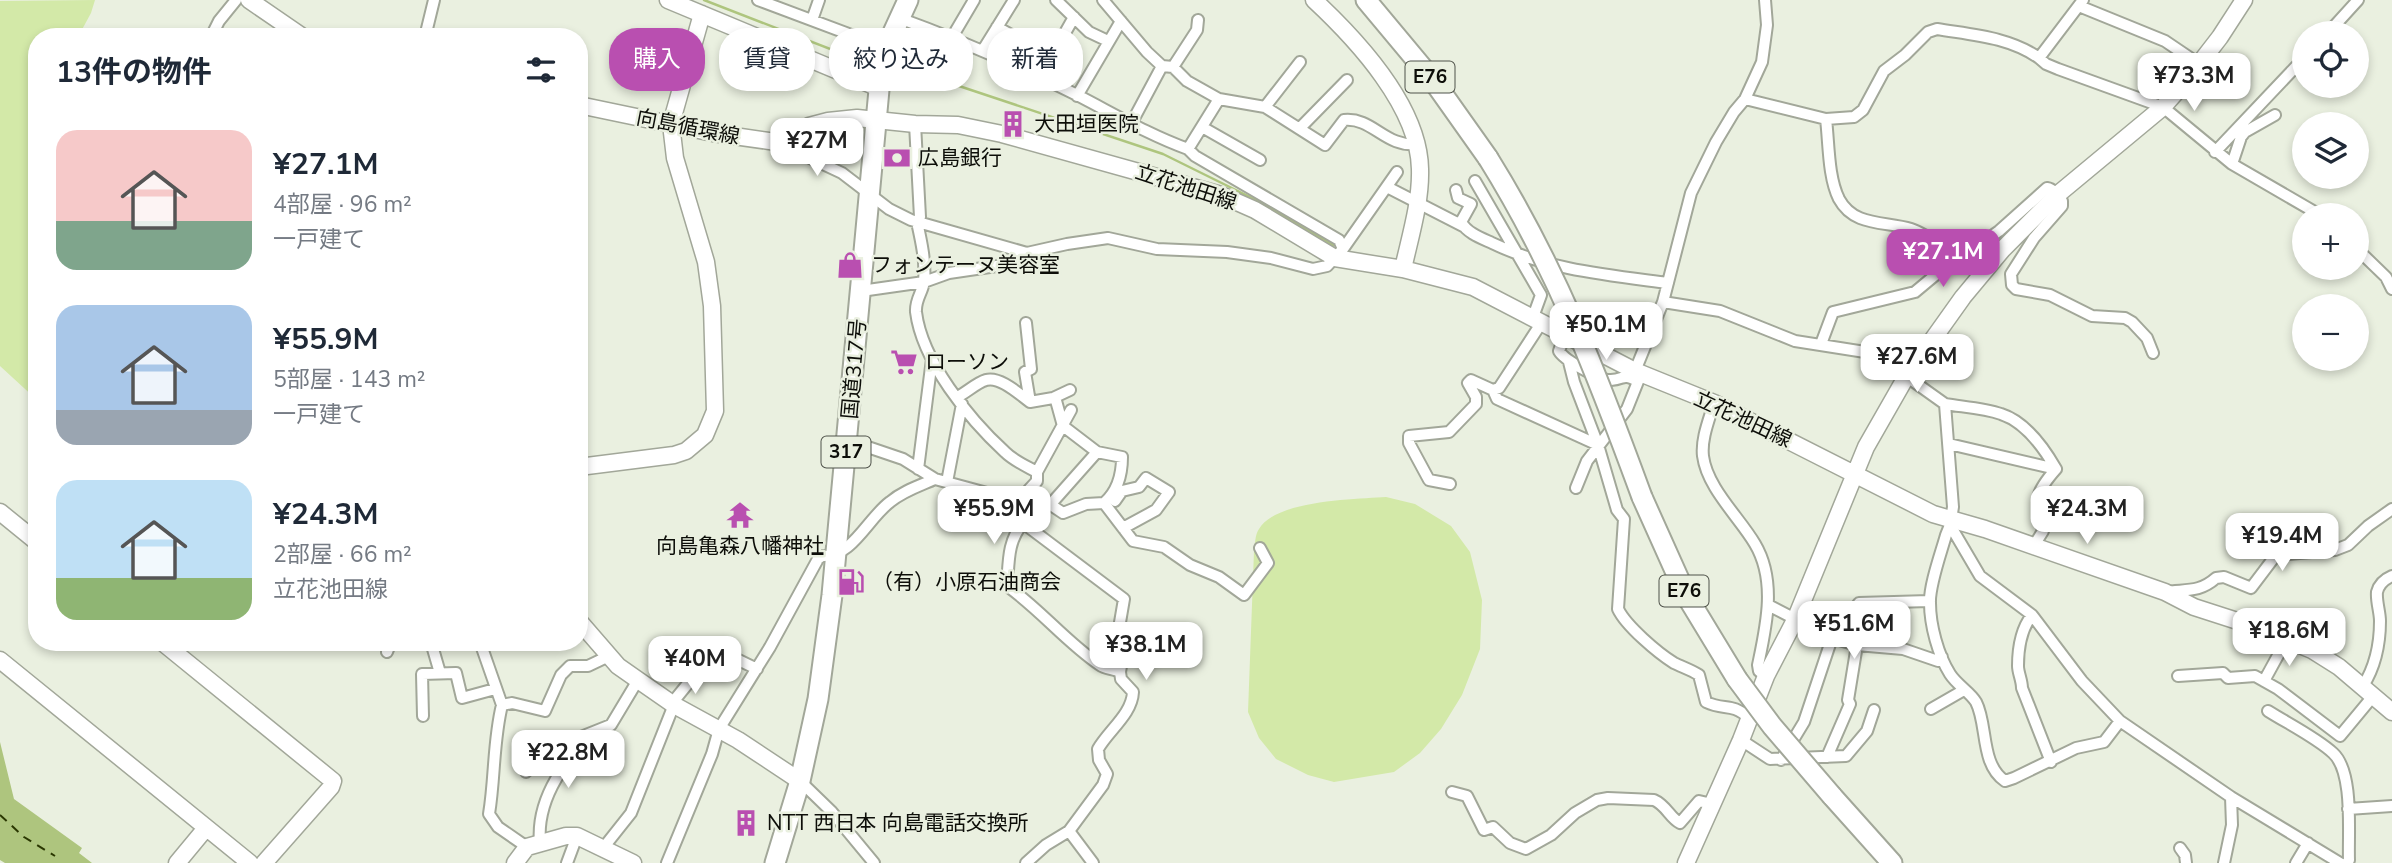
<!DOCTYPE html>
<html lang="ja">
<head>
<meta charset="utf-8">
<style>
  :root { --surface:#fff; --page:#f6f6f7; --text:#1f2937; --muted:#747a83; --accent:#b94fb0 }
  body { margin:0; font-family:"Nunito Sans","Noto Sans JP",sans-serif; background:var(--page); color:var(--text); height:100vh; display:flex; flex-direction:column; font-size:26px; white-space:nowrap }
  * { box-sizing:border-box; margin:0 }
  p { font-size:23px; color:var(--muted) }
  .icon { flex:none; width:38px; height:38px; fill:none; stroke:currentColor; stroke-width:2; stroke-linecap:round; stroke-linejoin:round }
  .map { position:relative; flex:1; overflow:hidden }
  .panel { position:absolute; left:28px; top:28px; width:560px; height:623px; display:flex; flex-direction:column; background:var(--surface); border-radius:28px; box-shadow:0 4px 10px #0003 }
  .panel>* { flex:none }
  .guide { position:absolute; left:609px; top:28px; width:665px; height:63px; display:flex; gap:14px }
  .buttons { position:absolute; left:2292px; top:21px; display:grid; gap:14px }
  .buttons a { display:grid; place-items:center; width:77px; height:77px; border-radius:50%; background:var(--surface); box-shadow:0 4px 10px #0003; font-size:35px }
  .price { position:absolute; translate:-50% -60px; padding:0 16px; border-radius:14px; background:#fff; color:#222; font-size:23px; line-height:46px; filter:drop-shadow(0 2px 4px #0008) }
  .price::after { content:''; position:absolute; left:50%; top:42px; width:21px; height:16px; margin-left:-10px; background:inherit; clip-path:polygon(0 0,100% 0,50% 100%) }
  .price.current { background:var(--accent); color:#fff }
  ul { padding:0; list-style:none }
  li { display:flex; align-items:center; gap:21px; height:175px; padding:0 28px }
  li span { display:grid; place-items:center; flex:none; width:196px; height:140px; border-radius:21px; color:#555 }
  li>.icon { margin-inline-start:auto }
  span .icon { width:84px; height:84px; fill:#fffc; stroke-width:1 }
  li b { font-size:30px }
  h2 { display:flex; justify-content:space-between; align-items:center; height:84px; padding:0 28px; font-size:30px }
  .tag { padding:0 24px; border-radius:28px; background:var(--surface); box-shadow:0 4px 10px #0003; font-size:24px; line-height:63px }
  .tag.current { background:var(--accent); color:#fff }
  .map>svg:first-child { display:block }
</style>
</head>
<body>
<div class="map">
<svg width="2392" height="863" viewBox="0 0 2392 863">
  <rect width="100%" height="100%" fill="#eaf0e0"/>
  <path fill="#d3e9a8" d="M95 0 91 13 78 37H37V400L0 366V1Z
    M1386 497 1415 504 1451 526 1470 552 1482 600 1480 649 1462 695 1441 729 1420 753 1394 772 1334 782 1308 775 1276 759 1259 738 1248 712 1254 551C1255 545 1255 534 1259 529 1276 500 1356 499 1386 497Z"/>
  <path fill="#aec57e" d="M0 742 14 799 82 848 79 853 92 863H5L0 860Z"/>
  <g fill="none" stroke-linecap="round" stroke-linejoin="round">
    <path stroke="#aec57e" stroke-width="2.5" d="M704 0 874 66
      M890 72 925 86 953 84 1163 154 1258 201 1333 245"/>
    <path stroke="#2a3701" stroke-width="2" stroke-dasharray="9 7" stroke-linecap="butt" d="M0 815 24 837 55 856"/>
    <defs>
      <path id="street" d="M758 0 886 48
        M1056 0 1089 32 1108 41
        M1103 0 1147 52 1162 66
        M2079 6 2165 41 2199 64
        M899 18C960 40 1019 66 1077 95 1114 114 1149 135 1188 149
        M812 20 819 0
        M997 27 1051 57
        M2328 33 2358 0
        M211 37 219 21 236 0
        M425 37 434 0
        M951 39 974 0
        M983 50 1014 0
        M2039 58 2046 64 2058 69 2163 107 2232 164 2320 215
        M1173 67 1187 81 1219 99 1265 107 1325 145 1344 120C1373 117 1385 148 1418 144
        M1040 77 1074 17
        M1077 96 1121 21
        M1219 99 1188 149 1195 156 1339 240 1343 249
        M1745 99 1826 119 1854 117 1863 110 1884 71 1905 55 1928 32 1937 29C1973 35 2009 37 2039 58L2083 0
        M1265 107 1300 62
        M1826 119C1829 144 1828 177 1839 199 1854 227 1885 221 1911 229 1927 234 1943 248 1957 257
        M1131 124 1162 66 1173 67 1197 30 1198 20
        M1202 127 1260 160
        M1300 128 1347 80
        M776 142 842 173 889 209 911 220 1027 253
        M2215 152 2305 57
        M2232 164 2241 137 2245 132 2275 115
        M1475 181 1541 295 1533 317
        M1387 187 1463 226
        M1456 190 1458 198 1471 204 1461 222C1467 233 1481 238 1492 243 1548 270 1607 275 1668 283
        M2357 249 2386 277 2392 289
        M861 291 924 282 949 273 1010 264 1027 253 1067 244 1108 238 1157 249 1227 252 1271 258 1313 269 1327 266 1343 249 1397 172
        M1663 302 1720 311 1795 341 1865 352 1882 359 1945 404 1953 507 1950 525 1980 576 2032 615 2082 681 2120 721 2231 797 2340 863
        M1026 323 1031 369 1025 372 1030 402
        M1565 334 1559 351C1564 360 1601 381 1611 380 1626 379 1621 373 1638 381
        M1821 344 1833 312 1915 292 1957 257 1968 253 1999 231 2047 188C2054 189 2058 196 2062 201V206L2034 238 2011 274 2012 285 2016 289 2050 295 2092 316 2125 318 2132 322 2147 338 2153 353
        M1569 362 1574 382 1598 445
        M1635 371 1663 302 1691 193 1716 142 1734 112 1745 99 1762 62 1767 25 1765 0
        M1493 390 1497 399 1598 445 1617 510 1624 519 1618 609C1626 626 1658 653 1674 663 1682 667 1691 670 1699 675L1706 702C1725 711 1731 702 1749 718
        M957 397C966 393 976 383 986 380 1000 376 1019 394 1030 402L1053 398 1070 390
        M1055 397 1063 426 1097 452
        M1714 403C1709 420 1701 439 1703 456 1707 488 1740 518 1755 544 1777 581 1766 627 1758 665L1759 671 1766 676
        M1945 404C1963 407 1984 408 2001 414 2026 422 2044 448 2056 469 2033 495 2036 499 2043 531L2033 547
        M847 440 903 459 935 479 998 496 1025 494 1037 481V472C1026 466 1014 461 1005 452 969 419 922 361 916 312 915 299 923 292 924 281 926 262 921 240 917 222L920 217 915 124
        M1949 444 2056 469
        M918 469 932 359
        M1037 472 1071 410
        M947 482 962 404
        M1450 484 1429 480 1409 443V436L1449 432 1476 404V397L1468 383 1471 380 1493 390 1499 388 1542 322
        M1576 488 1587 461 1627 409 1641 374
        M1115 501 1122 491 1139 487 1146 478 1169 492 1156 510 1123 528
        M1050 505 1097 452 1122 457C1122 475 1118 491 1104 503
        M1023 523C1007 542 1009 562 1007 586 1040 609 1066 642 1100 665 1105 669 1114 669 1120 672
        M1950 525 1946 535C1941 553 1929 586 1930 603 1930 625 1938 655 1950 674 1957 685 1970 692 1976 702 1988 725 1980 764 2005 781L2014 778 2076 748 2104 742 2120 721
        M2165 592C2186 589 2199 593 2216 578L2224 577 2251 588 2276 555 2335 550 2348 545 2368 526 2392 509
        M1768 605 1832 638 1857 645 1903 649 1938 661 1942 657
        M2032 615C2021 629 2018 648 2018 666 2018 673 2022 680 2022 688L2051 762
        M431 642 440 673
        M480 642 502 705
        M387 652 391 642
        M2178 676 2223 673 2228 678 2255 676 2278 689 2340 736 2374 695
        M2264 681 2287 639
        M2363 686C2375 667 2380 644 2380 621 2380 612 2376 601 2377 592 2379 584 2385 579 2392 576
        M1931 709 1964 690
        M2268 711C2287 723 2317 738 2333 753 2354 772 2348 833 2349 860L2347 863
        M423 716 422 674 456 673 462 698 495 689
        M1741 740 1770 759 1846 756 1867 731 1874 710
        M1827 757 1850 704 1848 700 1857 645
        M1781 760 1804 722 1832 638 1859 603 1929 601
        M526 772 540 756 566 740 576 739 611 725 638 680
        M800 781 831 811 874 863
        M1452 792 1467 796 1484 830 1493 827 1510 843 1526 849 1551 835 1575 813 1597 800 1608 798 1654 800C1666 805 1670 818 1680 823L1699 801 1712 804
        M2348 809 2392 806
        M1069 831 1093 863
        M540 843C538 821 545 798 556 779 564 765 573 755 576 739
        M527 847 498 827 489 814C495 778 493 741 502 705L512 703 545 711 561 675 570 666H588L609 656
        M604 847 631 813 677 697 716 649 757 669
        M2180 848 2185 855 2186 863
        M567 863 577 836
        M667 863 712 754 719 729 770 647 818 559 822 556C852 558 868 518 890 502 903 491 919 486 935 479
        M1026 863 1046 845 1069 831 1103 785 1107 774 1099 760 1098 749C1109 730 1132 714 1133 692L1121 679 1120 672 1124 648 1118 634 1124 599 1023 523 1022 517 1030 491 1063 513 1086 504 1104 503 1133 541 1164 547 1190 565 1219 577 1244 595 1268 563 1260 548
        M2224 863 2232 825 2231 797
        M2296 863 2308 843"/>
      <path id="secondary" d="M249 0 303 37
        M668 0 879 88
        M1314 0C1357 40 1419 107 1420 169 1421 202 1410 237 1403 269
        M579 105 713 133 776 142 809 126 828 121 857 118 915 124 958 125 1002 134 1221 195 1255 210 1335 258 1403 269 1473 287 1635 371 1714 403 1933 514 1985 529 2165 592 2194 607 2256 627 2312 650 2339 667 2392 712
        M579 467 674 455 686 451 705 435 715 411 712 306 706 262 675 158 671 124 702 14
        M0 512 37 542
        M579 621 618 666 638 680 674 705 738 740 800 781
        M162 642 333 781 331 787 264 863
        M0 660 250 863
        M177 863 206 828
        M515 863 527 847 566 836H577L633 863
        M1686 863 1741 740 1766 676 1795 620 1866 447 1906 377 1963 297 2003 249 2057 195 2163 107 2186 81 2220 37 2244 0"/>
      <path id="highway" d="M1366 0 1432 79 1488 158
        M1642 497 1686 595 1737 679
        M1832 796 1892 863
        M775 863 800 781 818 699 832 595 880 79 886 48 908 0"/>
    </defs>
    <use href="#street" stroke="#a2a799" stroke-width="14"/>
    <use href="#secondary" stroke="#a2a799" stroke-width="19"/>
    <use href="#highway" stroke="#a2a799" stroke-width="23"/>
    <use href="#street" stroke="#fff" stroke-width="10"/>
    <use href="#secondary" stroke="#fff" stroke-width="16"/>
    <use href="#highway" stroke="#fff" stroke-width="19"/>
    <defs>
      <path id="highway-bridge" d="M1488 158C1556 267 1598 377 1642 497
        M1737 679 1772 726 1832 796"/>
    </defs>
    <use href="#highway-bridge" stroke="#a2a799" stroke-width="23" stroke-linecap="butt"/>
    <use href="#highway-bridge" stroke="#fff" stroke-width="19"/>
  </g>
  <defs>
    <symbol id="building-bare" viewBox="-9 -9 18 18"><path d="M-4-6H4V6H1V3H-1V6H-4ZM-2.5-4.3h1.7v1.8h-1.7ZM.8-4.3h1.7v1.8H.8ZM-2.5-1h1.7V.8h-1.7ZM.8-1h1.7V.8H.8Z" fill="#b94fb0" stroke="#eaf0e0" stroke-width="2.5" paint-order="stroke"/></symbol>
    <symbol id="bank-bare" viewBox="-9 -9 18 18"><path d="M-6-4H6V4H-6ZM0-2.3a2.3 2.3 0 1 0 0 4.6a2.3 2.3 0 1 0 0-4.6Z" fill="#b94fb0" stroke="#eaf0e0" stroke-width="2.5" paint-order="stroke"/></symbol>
    <symbol id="shop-bare" viewBox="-9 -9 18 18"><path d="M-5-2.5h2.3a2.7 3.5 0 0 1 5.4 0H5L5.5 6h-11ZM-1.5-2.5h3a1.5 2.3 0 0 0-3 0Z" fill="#b94fb0" stroke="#eaf0e0" stroke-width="2.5" paint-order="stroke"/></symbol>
    <symbol id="supermarket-bare" viewBox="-9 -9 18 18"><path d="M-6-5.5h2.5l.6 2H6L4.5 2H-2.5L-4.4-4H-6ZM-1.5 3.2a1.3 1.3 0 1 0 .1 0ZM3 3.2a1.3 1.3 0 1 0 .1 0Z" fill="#b94fb0" stroke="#eaf0e0" stroke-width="2.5" paint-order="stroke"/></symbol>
    <symbol id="temple-bare" viewBox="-9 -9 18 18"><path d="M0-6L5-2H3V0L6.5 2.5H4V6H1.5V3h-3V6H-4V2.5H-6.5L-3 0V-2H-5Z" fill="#b94fb0" stroke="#eaf0e0" stroke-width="2.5" paint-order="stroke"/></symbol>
    <symbol id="fuel-bare" viewBox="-9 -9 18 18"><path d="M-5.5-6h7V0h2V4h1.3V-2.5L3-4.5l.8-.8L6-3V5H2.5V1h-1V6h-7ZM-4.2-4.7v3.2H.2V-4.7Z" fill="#b94fb0" stroke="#eaf0e0" stroke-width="2.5" paint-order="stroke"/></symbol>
  </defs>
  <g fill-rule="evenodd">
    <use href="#building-bare" x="994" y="105" width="38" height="38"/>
    <use href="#bank-bare" x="878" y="139" width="38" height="38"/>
    <use href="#shop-bare" x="831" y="246" width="38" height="38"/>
    <use href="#supermarket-bare" x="885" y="343" width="38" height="38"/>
    <use href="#temple-bare" x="721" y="496" width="38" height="38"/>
    <use href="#fuel-bare" x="832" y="563" width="38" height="38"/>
    <use href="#building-bare" x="727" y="804" width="38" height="38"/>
  </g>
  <g text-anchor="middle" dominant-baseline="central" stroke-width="5" stroke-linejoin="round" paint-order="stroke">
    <g fill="#eaf0e0" stroke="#4f524a" stroke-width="2">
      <rect x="1405.5" y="61.5" width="49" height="31" rx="5"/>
      <rect x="821.5" y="436.5" width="49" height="31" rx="5"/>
      <rect x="1659.5" y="575.5" width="49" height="31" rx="5"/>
    </g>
    <g font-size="19" font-weight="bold" fill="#0d0e09">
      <text x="1430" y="77">E76</text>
      <text x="846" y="452">317</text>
      <text x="1684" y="591">E76</text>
    </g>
    <g font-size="21" fill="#0d0e09" stroke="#eaf0e0" text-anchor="start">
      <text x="1034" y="124">大田垣医院</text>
      <text x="918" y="158">広島銀行</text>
      <text x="871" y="265">フォンテーヌ美容室</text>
      <text x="925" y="362">ローソン</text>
      <text x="740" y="546" text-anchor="middle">向島亀森八幡神社</text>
      <text x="872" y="582">（有）小原石油商会</text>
      <text x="767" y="823">NTT 西日本 向島電話交換所</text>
    </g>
    <g font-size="21" fill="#0d0e09" stroke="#eaf0e0">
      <text transform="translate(688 127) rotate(11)">向島循環線</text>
      <text transform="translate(1186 187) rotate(18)">立花池田線</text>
      <text transform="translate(854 369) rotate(-85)">国道317号</text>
      <text transform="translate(1743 419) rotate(25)">立花池田線</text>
    </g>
  </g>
</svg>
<div class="buttons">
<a><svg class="icon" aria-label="locate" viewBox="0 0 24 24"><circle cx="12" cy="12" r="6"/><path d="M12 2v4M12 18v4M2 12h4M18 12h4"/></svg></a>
<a><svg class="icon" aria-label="layers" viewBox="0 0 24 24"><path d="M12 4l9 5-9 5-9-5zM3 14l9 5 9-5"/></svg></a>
<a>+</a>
<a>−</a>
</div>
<b class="price" style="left:2194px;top:113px">¥73.3M</b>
<b class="price" style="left:817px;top:178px">¥27M</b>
<b class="price current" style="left:1943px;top:289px">¥27.1M</b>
<b class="price" style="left:1606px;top:362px">¥50.1M</b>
<b class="price" style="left:1917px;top:394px">¥27.6M</b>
<b class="price" style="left:994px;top:546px">¥55.9M</b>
<b class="price" style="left:2087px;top:546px">¥24.3M</b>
<b class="price" style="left:2282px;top:573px">¥19.4M</b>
<b class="price" style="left:1854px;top:661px">¥51.6M</b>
<b class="price" style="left:2289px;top:668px">¥18.6M</b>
<b class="price" style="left:1146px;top:682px">¥38.1M</b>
<b class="price" style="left:695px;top:696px">¥40M</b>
<b class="price" style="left:568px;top:790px">¥22.8M</b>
<div class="guide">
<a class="tag current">購入</a>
<a class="tag">賃貸</a>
<a class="tag">絞り込み</a>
<a class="tag">新着</a>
</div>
<section class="panel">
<h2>13件の物件<svg class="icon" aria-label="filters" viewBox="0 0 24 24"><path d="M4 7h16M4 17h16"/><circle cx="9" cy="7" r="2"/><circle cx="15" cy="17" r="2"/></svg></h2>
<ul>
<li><span style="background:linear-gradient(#f6c9c9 65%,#7fa58c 0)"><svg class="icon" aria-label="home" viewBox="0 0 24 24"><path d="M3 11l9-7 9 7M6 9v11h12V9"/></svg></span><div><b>¥27.1M</b><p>4部屋 · 96 m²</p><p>一戸建て</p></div></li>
<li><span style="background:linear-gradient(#a9c7e8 75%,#9aa5b1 0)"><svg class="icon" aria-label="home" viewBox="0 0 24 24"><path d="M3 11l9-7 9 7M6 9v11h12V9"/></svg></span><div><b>¥55.9M</b><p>5部屋 · 143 m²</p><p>一戸建て</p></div></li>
<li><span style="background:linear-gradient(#bfe0f5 70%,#8fb573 0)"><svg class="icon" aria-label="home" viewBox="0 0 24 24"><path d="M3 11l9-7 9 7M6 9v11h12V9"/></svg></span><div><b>¥24.3M</b><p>2部屋 · 66 m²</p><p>立花池田線</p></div></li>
</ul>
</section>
</div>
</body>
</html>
